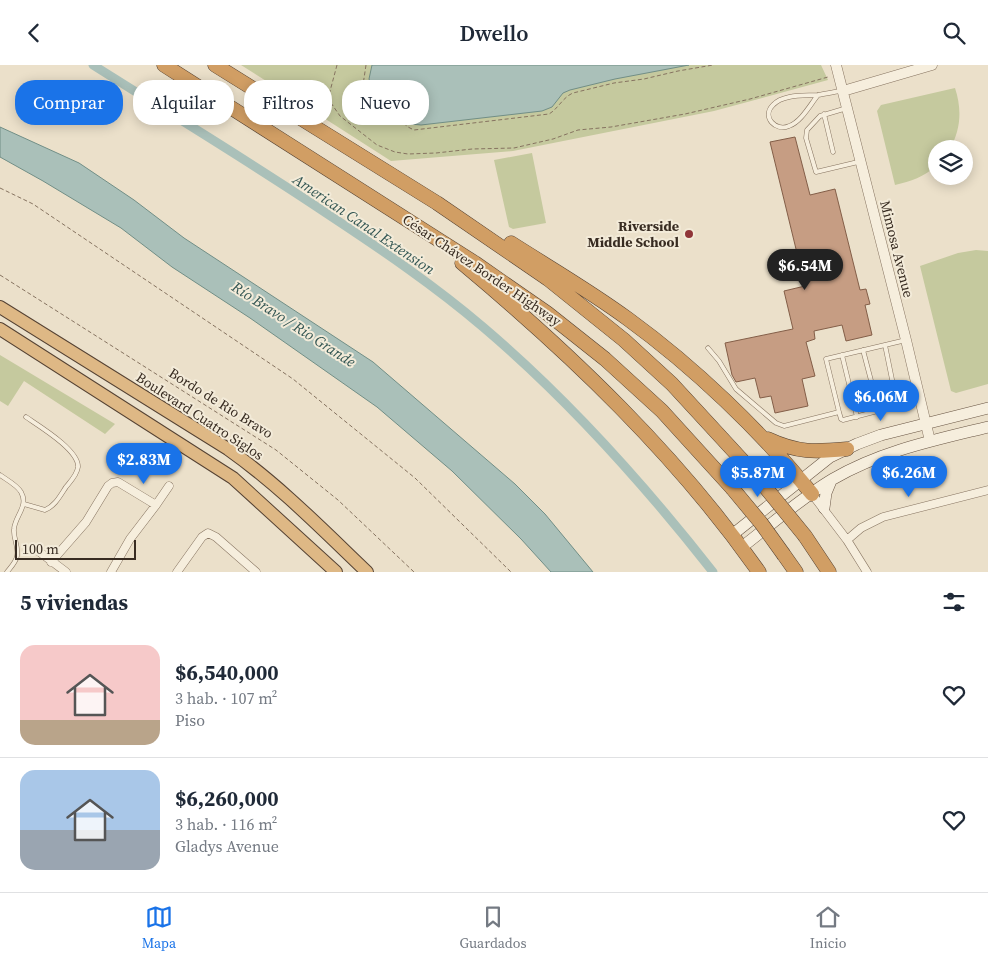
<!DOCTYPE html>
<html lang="es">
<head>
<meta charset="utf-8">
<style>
  :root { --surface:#fff; --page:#f6f6f7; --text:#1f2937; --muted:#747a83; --line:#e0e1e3; --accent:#1a73e8 }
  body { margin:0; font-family:"Source Serif 4",serif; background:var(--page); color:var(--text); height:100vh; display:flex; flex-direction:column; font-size:19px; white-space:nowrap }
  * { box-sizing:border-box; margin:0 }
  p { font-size:16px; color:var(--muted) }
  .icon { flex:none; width:28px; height:28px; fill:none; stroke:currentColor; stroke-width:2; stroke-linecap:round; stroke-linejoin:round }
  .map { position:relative; height:507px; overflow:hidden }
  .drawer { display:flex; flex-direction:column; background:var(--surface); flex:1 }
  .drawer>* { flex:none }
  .top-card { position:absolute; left:15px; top:15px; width:500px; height:45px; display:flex; gap:10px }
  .tools { position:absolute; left:928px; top:75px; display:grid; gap:10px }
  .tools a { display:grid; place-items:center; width:45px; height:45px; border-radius:50%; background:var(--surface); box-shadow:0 2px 12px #0003; font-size:25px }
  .scale { position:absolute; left:15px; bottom:12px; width:121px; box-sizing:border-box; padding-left:5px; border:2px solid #382c22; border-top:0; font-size:14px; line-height:18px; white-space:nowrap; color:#382c22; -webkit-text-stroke:4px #f3ebd9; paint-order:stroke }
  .price { position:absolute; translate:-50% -42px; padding:0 11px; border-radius:18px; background:var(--accent); color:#fff; font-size:16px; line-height:32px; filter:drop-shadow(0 1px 2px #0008) }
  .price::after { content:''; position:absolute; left:50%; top:30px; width:15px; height:11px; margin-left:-8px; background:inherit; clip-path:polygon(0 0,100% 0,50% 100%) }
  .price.current { background:#222; color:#fff }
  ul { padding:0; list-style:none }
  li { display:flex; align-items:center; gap:15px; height:125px; padding:0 20px }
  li+li { border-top:1px solid var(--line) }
  li span { display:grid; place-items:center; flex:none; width:140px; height:100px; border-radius:15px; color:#555 }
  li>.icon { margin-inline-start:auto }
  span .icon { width:60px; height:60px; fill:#fffc; stroke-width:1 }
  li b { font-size:21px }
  h2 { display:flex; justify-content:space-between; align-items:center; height:60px; padding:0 20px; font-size:21px }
  .chip { padding:0 18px; border-radius:20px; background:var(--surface); box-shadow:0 2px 12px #0003; font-size:18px; line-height:45px }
  .chip.current { background:var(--accent); color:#fff }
  header { display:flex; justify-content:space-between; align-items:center; height:65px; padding:0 20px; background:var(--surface); font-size:22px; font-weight:600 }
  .tabs { display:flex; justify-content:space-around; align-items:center; height:70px; border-top:1px solid var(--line); background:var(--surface); font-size:14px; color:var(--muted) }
  .tabs a { display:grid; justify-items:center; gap:2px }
  .tabs .current { color:var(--accent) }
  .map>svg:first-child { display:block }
</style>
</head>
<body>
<header><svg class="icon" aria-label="back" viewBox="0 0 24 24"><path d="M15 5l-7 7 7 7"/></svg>Dwello<svg class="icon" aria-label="search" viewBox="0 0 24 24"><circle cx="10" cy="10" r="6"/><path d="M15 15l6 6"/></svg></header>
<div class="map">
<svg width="988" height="507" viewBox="0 0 988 507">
  <rect width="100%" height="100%" fill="#ebe0ca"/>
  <path fill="#c5c99e" d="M241 0H821L828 15 714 46 513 86 391 96Z
    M955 23C962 44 961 64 950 84H936V101C924 112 911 116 895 120L877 46 881 40Z
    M532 88 546 158 513 164 509 162 494 95Z
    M976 185 988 186V319L956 328 951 326 920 201 958 188Z
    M0 290 115 359 105 369 24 316 8 341 0 336Z"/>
  <path fill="#aac0b9" stroke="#718e86" d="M372 0H689L615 14 570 25 563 28 552 42 542 46 421 60 411 59 373 25 369 14Z
    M0 62 79 98 134 135 184 173 373 297 515 419 545 449 593 507H551L521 474 452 406 377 342 250 253 172 202 121 163 43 116 0 92Z"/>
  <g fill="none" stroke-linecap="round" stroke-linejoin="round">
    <path stroke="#aac0b9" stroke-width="9" d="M93 0C172 50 252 98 329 150 382 185 435 221 483 262 569 335 644 419 713 507"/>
  </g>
  <path fill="#c69d83" stroke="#835e48" d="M795 72 810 130 835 124 860 225 866 224 870 239 865 240 872 270 846 276 842 260 814 266 815 274 806 277 815 311 802 314 808 341 775 348 771 331 760 333 755 313 736 317 732 310 725 278 793 264 784 226 805 221 770 77Z"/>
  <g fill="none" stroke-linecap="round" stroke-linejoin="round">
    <defs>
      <path id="service" d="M818 30C810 40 801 57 789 61 776 67 761 52 773 40 783 29 804 31 818 30 825 29 833 27 841 26
        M847 43 820 51 807 65 806 73 816 107 858 97
        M824 49 833 87
        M708 283 719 296 736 324 776 358 784 361 839 347 826 294 906 275
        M863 285 879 346
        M842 290 857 352
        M839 347 841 354 843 355 893 342 897 339 885 280
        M0 410C7 415 17 420 21 427 29 441 15 451 14 464 13 473 19 482 17 491 16 497 11 502 7 507
        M24 439 45 445C55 441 60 431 66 422 70 417 77 410 78 402 79 385 39 361 26 352"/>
      <path id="minor" d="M812 429 847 475 867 507
        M847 475 861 463 883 452 988 425
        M37 485 66 507
        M51 497 86 457 108 421 112 418 118 417 156 440
        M111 507 130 474 156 440 169 421
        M177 507 202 472 208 468 216 472 256 507"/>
      <path id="tertiary" d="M836 0 906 275 930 376
        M843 26 932 0"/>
      <path id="secondary" d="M824 443 826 428 831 416
        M732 470 830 392 857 379 881 370 988 343
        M742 482C772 459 801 433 833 414 881 386 935 375 988 362"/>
      <path id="trunk" d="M0 242 228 384C279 420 322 464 367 507
        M0 264 233 413 336 507"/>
      <path id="motorway" d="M164 0 475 198 547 248 605 294 662 346 732 423
        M215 0 437 138 548 214 624 275 672 319 753 407
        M511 178C550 203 590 226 628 254 694 302 761 366 812 429
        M462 198C571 289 677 390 759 507
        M768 374C798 388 815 387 847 384
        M805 471 829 507
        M784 490 796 507"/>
    </defs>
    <use href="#service" stroke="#867360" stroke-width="5"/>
    <use href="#minor" stroke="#867360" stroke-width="9"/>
    <use href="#tertiary" stroke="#867360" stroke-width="11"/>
    <use href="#secondary" stroke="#685443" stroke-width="12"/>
    <use href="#trunk" stroke="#554233" stroke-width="14"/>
    <use href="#motorway" stroke="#554233" stroke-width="15"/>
    <path stroke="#867360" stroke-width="1" stroke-dasharray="4 2.5" stroke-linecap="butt" d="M337 0 329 30 331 38 340 51 377 80 395 87 408 89 436 88 472 84 514 83 553 74 578 65 611 62 685 49 750 34 828 12
      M366 0 363 20 365 29 376 34 408 62 414 65 549 49C558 44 563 32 573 28L614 18 644 14 678 6 713 0
      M0 123 33 139 293 314 415 413 511 507
      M0 210 276 385 338 435 414 507"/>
    <use href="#service" stroke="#f6eedd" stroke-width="4"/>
    <use href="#minor" stroke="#f6eedd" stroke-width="8"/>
    <use href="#tertiary" stroke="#f6eedd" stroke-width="10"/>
    <use href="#secondary" stroke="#f6eedd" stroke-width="11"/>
    <use href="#trunk" stroke="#deb885" stroke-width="12"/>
    <use href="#motorway" stroke="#d19e64" stroke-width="14"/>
    <defs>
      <path id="motorway-bridge" d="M753 407 805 471
        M732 423 761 458 784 490"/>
    </defs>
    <use href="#motorway-bridge" stroke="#554233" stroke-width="15" stroke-linecap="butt"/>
    <use href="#motorway-bridge" stroke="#d19e64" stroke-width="14"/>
  </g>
  <circle fill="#903538" stroke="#f3ebd9" stroke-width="2" cx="689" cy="169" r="5"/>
  <g text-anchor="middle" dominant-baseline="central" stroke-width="4" stroke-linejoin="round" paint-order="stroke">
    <g font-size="14" font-weight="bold" fill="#382c22" stroke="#f3ebd9" text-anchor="end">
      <text x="679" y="161">Riverside<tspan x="679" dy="16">Middle School</tspan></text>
    </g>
    <g font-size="14" fill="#382c22" stroke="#f3ebd9">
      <text transform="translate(897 184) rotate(76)">Mimosa Avenue</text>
      <text transform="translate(482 205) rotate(34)">César Chávez Border Highway</text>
      <text transform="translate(221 338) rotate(32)">Bordo de Rio Bravo</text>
      <text transform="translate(200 351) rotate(33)">Boulevard Cuatro Siglos</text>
    </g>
    <g font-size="15" font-style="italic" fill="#335653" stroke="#f3ebd9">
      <text transform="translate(364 159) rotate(34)">American Canal Extension</text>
      <text transform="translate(294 259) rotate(33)">Río Bravo / Rio Grande</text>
    </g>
  </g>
</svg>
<div class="tools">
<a><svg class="icon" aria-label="layers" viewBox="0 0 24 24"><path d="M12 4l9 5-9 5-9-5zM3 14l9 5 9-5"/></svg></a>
</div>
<div class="scale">100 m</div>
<b class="price current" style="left:805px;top:226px">$6.54M</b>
<b class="price" style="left:881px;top:357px">$6.06M</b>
<b class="price" style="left:144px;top:420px">$2.83M</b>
<b class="price" style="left:758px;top:433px">$5.87M</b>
<b class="price" style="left:909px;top:433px">$6.26M</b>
<div class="top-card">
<a class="chip current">Comprar</a>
<a class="chip">Alquilar</a>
<a class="chip">Filtros</a>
<a class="chip">Nuevo</a>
</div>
</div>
<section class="drawer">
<h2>5 viviendas<svg class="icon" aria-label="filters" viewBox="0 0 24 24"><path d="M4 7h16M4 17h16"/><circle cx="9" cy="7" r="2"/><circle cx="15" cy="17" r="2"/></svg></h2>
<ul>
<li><span style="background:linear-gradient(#f6c9c9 75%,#b9a48a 0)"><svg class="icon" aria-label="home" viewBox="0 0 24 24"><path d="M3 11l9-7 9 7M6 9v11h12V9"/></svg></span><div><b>$6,540,000</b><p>3 hab. · 107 m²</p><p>Piso</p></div><svg class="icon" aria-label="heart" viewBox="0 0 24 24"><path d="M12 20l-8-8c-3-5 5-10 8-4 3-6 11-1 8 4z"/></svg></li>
<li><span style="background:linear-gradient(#a9c7e8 60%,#9aa5b1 0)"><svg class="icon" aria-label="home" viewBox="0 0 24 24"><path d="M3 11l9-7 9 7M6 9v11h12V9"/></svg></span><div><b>$6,260,000</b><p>3 hab. · 116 m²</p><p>Gladys Avenue</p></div><svg class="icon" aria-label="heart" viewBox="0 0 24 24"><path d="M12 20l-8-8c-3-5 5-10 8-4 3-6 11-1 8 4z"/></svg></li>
</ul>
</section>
<nav class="tabs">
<a class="current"><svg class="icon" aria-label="map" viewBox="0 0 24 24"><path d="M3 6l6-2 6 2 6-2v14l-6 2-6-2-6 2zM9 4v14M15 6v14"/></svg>Mapa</a>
<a><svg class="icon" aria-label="saved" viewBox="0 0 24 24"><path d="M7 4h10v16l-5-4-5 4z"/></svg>Guardados</a>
<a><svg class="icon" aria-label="home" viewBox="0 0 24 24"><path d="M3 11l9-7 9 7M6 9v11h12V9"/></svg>Inicio</a>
</nav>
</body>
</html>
